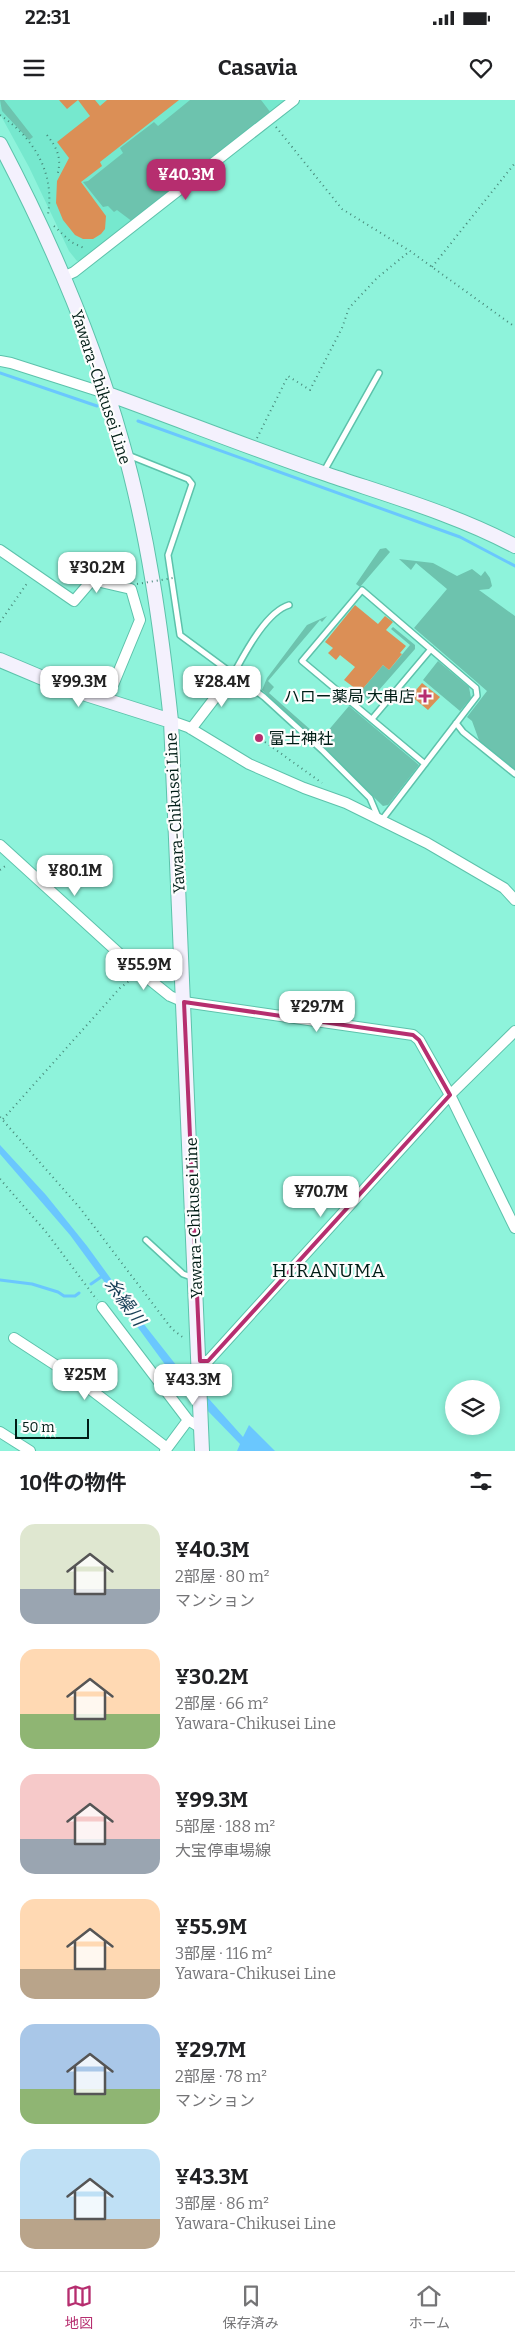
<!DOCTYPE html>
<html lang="ja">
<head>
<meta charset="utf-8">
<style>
  :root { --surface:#fff; --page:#f2f2f2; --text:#202124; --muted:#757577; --line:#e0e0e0; --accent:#b62e6f }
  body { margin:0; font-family:Bitter,"Noto Sans JP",serif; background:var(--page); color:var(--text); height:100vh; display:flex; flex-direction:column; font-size:19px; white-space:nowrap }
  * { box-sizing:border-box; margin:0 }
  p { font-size:16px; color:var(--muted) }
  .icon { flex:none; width:28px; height:28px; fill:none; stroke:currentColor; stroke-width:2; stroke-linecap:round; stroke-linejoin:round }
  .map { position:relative; height:1351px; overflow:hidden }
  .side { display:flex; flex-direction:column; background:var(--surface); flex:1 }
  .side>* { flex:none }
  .buttons { position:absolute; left:445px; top:1280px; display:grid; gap:10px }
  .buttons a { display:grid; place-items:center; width:55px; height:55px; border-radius:50%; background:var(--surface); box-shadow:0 2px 8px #0003; font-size:25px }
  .scale { position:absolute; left:15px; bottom:12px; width:74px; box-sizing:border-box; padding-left:5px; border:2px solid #001d16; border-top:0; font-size:14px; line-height:18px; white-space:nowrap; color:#001d16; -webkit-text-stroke:4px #fdfdfd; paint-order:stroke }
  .price { position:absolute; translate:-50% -42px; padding:0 11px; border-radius:10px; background:#fff; color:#222; font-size:16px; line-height:32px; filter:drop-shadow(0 1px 2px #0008) }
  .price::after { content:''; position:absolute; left:50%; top:30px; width:15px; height:11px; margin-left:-8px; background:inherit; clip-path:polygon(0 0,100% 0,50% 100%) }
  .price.current { background:var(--accent); color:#fff }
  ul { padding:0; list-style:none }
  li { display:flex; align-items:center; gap:15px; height:125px; padding:0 20px }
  li span { display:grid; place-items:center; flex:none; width:140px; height:100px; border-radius:15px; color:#555 }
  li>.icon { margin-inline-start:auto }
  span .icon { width:60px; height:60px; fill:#fffc; stroke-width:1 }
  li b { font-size:21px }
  h2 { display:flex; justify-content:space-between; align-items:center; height:60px; padding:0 20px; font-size:21px }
  .status { display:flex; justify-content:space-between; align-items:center; height:35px; padding:0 25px; background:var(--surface); direction:ltr }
  .status svg { height:14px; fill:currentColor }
  header { display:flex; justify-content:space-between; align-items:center; height:65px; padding:0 20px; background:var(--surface); font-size:22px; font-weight:700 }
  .dock { display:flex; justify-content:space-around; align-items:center; height:70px; border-top:1px solid var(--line); background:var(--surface); font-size:14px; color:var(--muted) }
  .dock a { display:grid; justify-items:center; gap:2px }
  .dock .current { color:var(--accent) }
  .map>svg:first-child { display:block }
</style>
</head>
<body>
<div class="status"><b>22:31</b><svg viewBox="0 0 49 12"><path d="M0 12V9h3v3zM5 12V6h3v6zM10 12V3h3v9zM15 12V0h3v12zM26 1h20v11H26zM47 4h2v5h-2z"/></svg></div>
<header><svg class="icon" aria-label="menu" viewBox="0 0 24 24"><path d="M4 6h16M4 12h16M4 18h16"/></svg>Casavia<svg class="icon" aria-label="heart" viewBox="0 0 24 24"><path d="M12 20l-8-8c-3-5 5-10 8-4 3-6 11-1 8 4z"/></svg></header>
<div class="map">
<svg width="515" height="1351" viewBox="0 0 515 1351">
  <rect width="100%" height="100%" fill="#8ef3db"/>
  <path fill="#76e8ce" d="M0 0H287L84 160 77 161 69 151 29 67 0 14Z"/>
  <path fill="#6dc3ae" d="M0 0H4L33 37 29 40 2 11Z
    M190 0H261L271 13 133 122 117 110 114 112 108 106 103 107 83 82 88 81 123 53 120 48 154 22 158 26Z
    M386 448 390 452 360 487 356 484 380 449Z
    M399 459 433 463 457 476 472 469 481 476 485 471 490 478 492 486 489 489 479 490 515 516V670L480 643 472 621 467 617 487 591 414 528 447 489 416 463 411 470Z
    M327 516 322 522 320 520 268 581 274 587 269 593 321 639 349 606 419 665 388 705 383 706 262 590 267 578 307 525Z
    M393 527 415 545V549L372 598 368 599 360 592 383 565 389 570 410 545 391 529Z
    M438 561 469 587 471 598 460 611 423 580Z"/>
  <path fill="#6ac7fe" d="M0 1045 46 1095 87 1146 143 1223 191 1284 209 1299 243 1337 249 1325 275 1351H237L240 1344 172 1274 70 1135 0 1054Z"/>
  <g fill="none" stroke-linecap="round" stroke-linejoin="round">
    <path stroke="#6ac7fe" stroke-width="3" d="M0 273 97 306
      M138 321 460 437 515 466
      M0 1180 32 1184 58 1192 64 1196H75L79 1193
      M91 1184 104 1175"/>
  </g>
  <path fill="#db8f56" d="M59 0H95L100 6 107 0H179L100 62 102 66 81 82 106 116 105 129 101 134 93 139H83L75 135 63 120 56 103 57 81 69 58 57 42 90 16 78 0 67 9Z
    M355 505 378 524 385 516 393 522 386 530 406 546 400 553 402 554 389 570 383 565 360 592 344 580 355 567 340 555 336 560 328 553 333 548 325 542Z
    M422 583 440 597 428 610 411 596Z"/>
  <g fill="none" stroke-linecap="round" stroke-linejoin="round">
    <defs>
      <path id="lane" d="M128 355 188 379 192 384 168 455 180 535 264 597 323 651 370 698 378 717
        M323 373 379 273
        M234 573C245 553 266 512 289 505
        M372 619 431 549
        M456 623 463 632 515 674
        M381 721 477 596 476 588 362 490 302 561 425 664
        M146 1140 183 1174 194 1178"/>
      <path id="street" d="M63 177 74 172 294 0
        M0 261 11 263 108 294
        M0 450 74 501 92 480 131 489 140 520 106 602
        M171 621 188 627 249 664 304 688 346 703 427 743 504 788 515 800
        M191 629 234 573
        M0 745 134 867 170 896 184 902 413 935 419 940 450 995 515 1128
        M102 1207 188 1320 201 1328
        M14 1238 77 1279 167 1348
        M200 1261H208L450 995 515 931
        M0 1332 30 1351
        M165 1351 188 1320"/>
      <path id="secondary" d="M0 44C50 139 93 238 122 342 148 433 161 527 171 621L202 1351
        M108 294C180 320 250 348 323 373 387 395 455 414 515 446
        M0 560 64 587 171 621"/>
    </defs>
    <use href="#lane" stroke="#5dc2ab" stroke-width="8"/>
    <use href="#street" stroke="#5dc2ab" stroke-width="12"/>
    <use href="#secondary" stroke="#5dc2ab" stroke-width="16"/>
    <path stroke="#48897a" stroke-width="2" stroke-dasharray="1 4" stroke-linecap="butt" d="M0 15C34 38 55 73 48 114
      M276 27 342 109 410 151 515 227
      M47 35C58 49 62 59 57 76
      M54 126 71 142 86 149
      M432 167 515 63
      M257 338 288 276 310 290 342 228 349 208 377 178 410 151
      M0 522 28 482
      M265 642 322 683
      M0 770 8 764
      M0 1017 80 1108 172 1229 185 1239
      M3 1019 120 888 133 878
      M0 1079 47 1133 97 1200"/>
    <use href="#lane" stroke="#fff" stroke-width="5"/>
    <use href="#street" stroke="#fff" stroke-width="10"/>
    <use href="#secondary" stroke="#f4f1fd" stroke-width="14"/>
    <path stroke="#48897a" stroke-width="2" stroke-dasharray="1 4" stroke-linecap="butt" d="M137 484 173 478"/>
  </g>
  <path fill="none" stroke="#b62e6f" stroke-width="4" stroke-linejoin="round" d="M184 902 413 935 419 940 450 995 208 1261H200Z"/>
  <g fill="#b62e6f" stroke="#fdfdfd" stroke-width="2">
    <path d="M422.5 588.5h5v5h5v5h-5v5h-5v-5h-5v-5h5z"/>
    <circle cx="259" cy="638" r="5"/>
  </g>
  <g text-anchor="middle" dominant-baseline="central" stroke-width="4.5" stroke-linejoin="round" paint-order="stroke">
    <g font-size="16" fill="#001d16" stroke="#fdfdfd">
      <text transform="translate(101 287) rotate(72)">Yawara-Chikusei Line</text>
      <text transform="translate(175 713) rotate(-93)">Yawara-Chikusei Line</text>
      <text transform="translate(194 1118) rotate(-92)">Yawara-Chikusei Line</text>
    </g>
    <g font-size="16" fill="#001d16" stroke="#fdfdfd" text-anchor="end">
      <text x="415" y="596">ハロー薬局 大串店</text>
      <text x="269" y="638" text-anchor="start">富士神社</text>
    </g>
    <g font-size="18" font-style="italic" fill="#163e55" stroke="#fdfdfd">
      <text transform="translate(125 1202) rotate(54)">糸繰川</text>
    </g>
    <g font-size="19" letter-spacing="1" fill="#001d16" stroke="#fdfdfd">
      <text x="329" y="1170">HIRANUMA</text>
    </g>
  </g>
</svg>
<div class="buttons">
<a><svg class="icon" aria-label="layers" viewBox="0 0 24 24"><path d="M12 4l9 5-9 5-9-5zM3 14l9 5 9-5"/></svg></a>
</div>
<div class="scale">50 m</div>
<b class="price current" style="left:186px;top:101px">¥40.3M</b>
<b class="price" style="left:97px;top:494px">¥30.2M</b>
<b class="price" style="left:79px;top:608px">¥99.3M</b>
<b class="price" style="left:222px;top:608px">¥28.4M</b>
<b class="price" style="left:75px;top:797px">¥80.1M</b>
<b class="price" style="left:144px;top:891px">¥55.9M</b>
<b class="price" style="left:317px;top:933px">¥29.7M</b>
<b class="price" style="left:321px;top:1118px">¥70.7M</b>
<b class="price" style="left:85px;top:1301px">¥25M</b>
<b class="price" style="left:193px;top:1306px">¥43.3M</b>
</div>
<section class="side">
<h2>10件の物件<svg class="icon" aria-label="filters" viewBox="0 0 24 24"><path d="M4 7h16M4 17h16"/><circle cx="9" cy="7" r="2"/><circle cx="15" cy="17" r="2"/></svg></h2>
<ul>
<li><span style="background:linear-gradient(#dfe7d0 65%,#9aa5b1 0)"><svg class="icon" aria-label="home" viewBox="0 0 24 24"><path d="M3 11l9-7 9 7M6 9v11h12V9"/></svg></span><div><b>¥40.3M</b><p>2部屋 · 80 m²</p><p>マンション</p></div></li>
<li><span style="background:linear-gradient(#ffd9b3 65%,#8fb573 0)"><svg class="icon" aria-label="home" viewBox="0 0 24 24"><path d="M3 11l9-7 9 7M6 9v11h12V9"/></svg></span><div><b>¥30.2M</b><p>2部屋 · 66 m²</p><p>Yawara-Chikusei Line</p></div></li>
<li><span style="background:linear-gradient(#f6c9c9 65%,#9aa5b1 0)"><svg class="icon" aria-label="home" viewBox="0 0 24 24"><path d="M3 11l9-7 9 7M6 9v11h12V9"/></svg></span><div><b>¥99.3M</b><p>5部屋 · 188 m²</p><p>大宝停車場線</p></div></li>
<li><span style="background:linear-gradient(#ffd9b3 70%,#b9a48a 0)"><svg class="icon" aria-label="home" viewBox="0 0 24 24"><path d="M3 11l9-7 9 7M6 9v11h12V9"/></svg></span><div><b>¥55.9M</b><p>3部屋 · 116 m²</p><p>Yawara-Chikusei Line</p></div></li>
<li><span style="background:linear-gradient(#a9c7e8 65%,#8fb573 0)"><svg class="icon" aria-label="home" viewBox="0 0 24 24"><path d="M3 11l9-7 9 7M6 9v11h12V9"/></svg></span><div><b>¥29.7M</b><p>2部屋 · 78 m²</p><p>マンション</p></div></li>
<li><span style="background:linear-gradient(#bfe0f5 70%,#b9a48a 0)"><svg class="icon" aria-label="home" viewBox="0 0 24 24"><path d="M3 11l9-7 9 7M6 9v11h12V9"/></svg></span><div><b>¥43.3M</b><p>3部屋 · 86 m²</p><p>Yawara-Chikusei Line</p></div></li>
</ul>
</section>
<nav class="dock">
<a class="current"><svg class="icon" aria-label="map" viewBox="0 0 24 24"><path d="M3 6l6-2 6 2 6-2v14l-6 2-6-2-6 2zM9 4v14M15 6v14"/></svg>地図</a>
<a><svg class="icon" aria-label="saved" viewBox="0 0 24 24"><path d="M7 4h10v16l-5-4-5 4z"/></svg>保存済み</a>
<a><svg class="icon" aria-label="home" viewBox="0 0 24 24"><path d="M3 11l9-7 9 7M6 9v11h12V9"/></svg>ホーム</a>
</nav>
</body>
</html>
